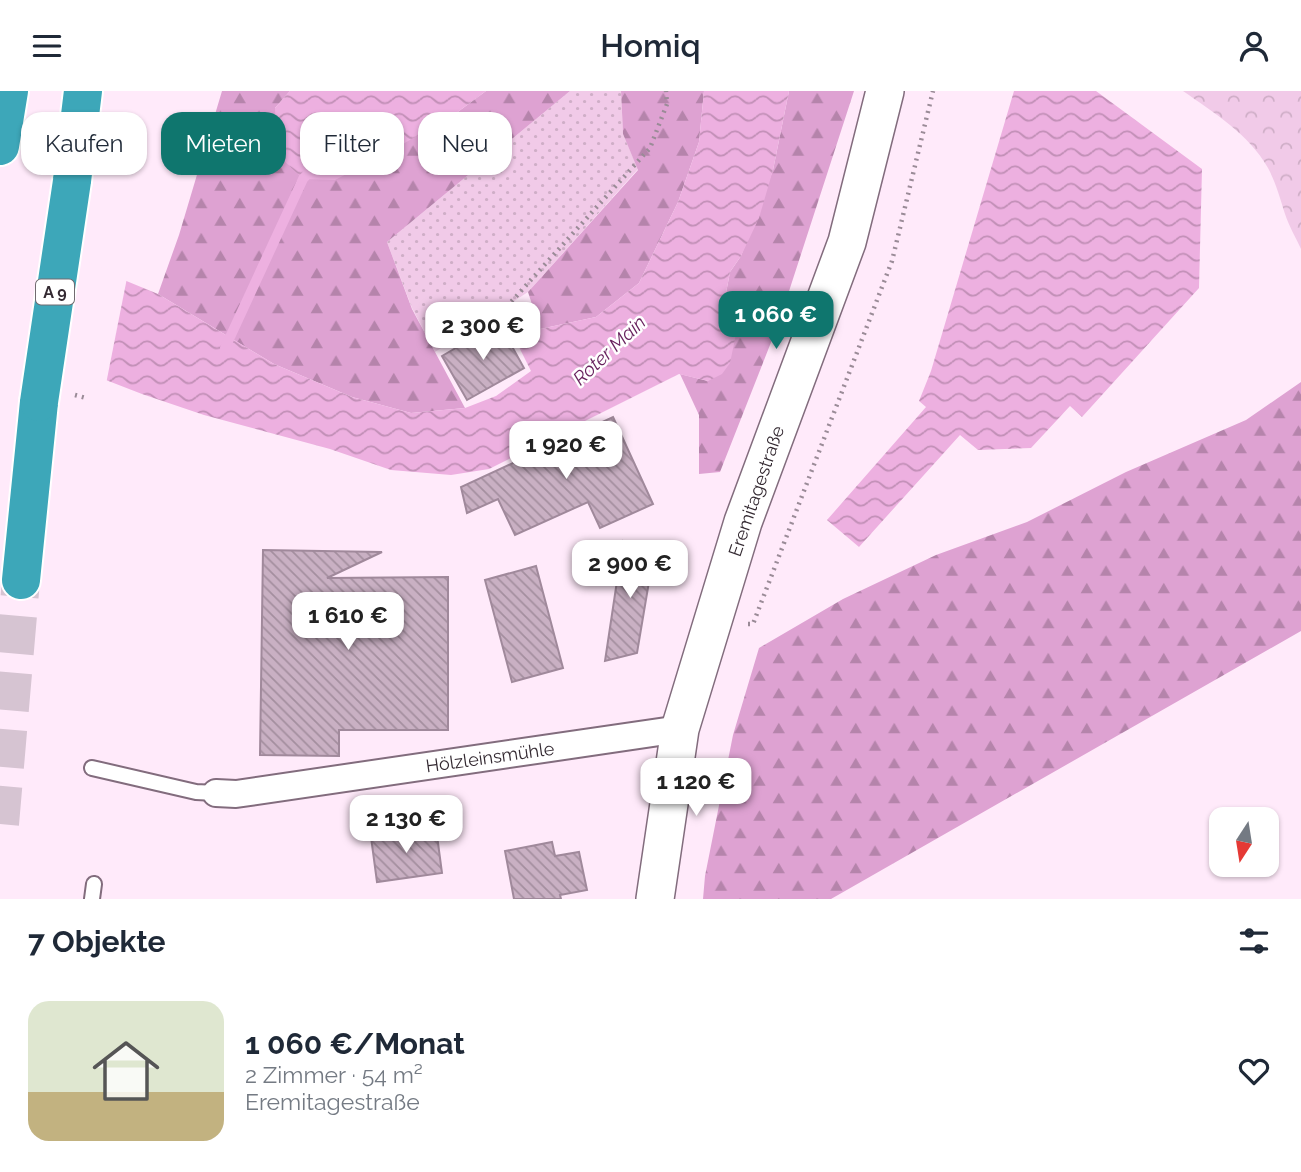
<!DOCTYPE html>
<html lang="de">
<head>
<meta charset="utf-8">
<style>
  :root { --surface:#fff; --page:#f6f6f7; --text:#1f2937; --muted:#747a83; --line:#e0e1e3; --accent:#0f766e }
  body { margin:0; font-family:Raleway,sans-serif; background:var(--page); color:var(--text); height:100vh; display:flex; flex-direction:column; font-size:26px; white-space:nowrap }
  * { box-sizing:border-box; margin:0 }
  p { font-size:23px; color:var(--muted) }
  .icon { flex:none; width:38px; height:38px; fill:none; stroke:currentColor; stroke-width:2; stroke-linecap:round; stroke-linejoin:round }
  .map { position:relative; height:808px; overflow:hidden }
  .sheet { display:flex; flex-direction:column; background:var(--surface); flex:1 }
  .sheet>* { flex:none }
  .banner { position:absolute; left:21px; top:21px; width:700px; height:63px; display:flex; gap:14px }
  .needle { width:46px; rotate:192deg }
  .tools { position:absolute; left:1209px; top:716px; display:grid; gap:14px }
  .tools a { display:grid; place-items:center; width:70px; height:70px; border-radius:14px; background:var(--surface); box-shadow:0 2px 5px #0004; font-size:35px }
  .price { position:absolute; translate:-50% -60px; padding:0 16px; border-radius:14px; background:#fff; color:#222; font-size:23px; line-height:46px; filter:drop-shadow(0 2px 4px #0008) }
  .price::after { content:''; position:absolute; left:50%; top:42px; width:21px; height:16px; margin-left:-10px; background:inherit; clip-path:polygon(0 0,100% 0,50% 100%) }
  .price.current { background:var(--accent); color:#fff }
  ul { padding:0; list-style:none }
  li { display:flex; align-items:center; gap:21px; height:175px; padding:0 28px }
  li+li { border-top:2px solid var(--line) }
  li span { display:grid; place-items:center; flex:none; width:196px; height:140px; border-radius:21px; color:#555 }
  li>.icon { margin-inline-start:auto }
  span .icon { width:84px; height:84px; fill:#fffc; stroke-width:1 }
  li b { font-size:30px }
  h2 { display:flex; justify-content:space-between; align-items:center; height:84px; padding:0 28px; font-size:30px }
  .tag { padding:0 24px; border-radius:21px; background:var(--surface); box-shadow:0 2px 5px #0004; font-size:24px; line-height:63px }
  .tag.current { background:var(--accent); color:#fff }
  header { display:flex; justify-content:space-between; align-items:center; height:91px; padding:0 28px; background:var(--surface); font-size:32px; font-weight:600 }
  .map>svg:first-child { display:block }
</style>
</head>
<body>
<header><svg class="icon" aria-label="menu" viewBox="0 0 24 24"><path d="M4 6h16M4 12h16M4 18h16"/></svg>Homiq<svg class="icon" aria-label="person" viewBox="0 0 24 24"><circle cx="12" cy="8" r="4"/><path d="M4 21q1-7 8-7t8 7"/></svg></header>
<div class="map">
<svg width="1301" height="808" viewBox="0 0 1301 808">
  <defs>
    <pattern id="grass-dots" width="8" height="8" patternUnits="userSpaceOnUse" patternTransform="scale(1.75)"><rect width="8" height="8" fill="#f1cae8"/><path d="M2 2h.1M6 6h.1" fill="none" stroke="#cfaec7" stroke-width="1.8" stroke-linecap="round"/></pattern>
    <pattern id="forest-firs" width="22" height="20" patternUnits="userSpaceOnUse" patternTransform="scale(1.75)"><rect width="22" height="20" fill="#dea2d2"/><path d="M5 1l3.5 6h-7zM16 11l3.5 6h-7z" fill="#b584ab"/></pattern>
    <pattern id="park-crowns" width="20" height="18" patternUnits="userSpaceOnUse" patternTransform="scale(1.75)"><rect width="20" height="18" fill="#f1cae8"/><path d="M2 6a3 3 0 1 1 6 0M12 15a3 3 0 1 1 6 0" fill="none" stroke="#cfaec7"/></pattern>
    <pattern id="water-waves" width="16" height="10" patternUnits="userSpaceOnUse" patternTransform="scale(1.75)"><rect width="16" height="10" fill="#edb0e0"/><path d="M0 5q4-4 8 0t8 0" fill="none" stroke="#c18fb6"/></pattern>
    <pattern id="building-back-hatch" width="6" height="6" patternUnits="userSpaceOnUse" patternTransform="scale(1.75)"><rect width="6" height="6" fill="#c9b0c3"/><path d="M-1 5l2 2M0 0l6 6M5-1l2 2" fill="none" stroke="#a48f9f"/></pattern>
  </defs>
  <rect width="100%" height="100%" fill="#ffeafa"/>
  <path fill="url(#grass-dots)" d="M570 0H621L623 43 638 78 528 201 435 261 412 217 387 151Z"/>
  <path fill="url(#forest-firs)" d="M222 0H290L275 17 455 23 486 0H570L387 151 412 218 465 317 411 322 352 306 274 273 158 203 179 144Z
    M621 0H704L699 51 678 111 639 192 596 226 540 238 528 201 638 79 623 43Z
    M789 0H854L779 231 720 381 699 383V324L680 283 708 290 736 243 726 202 730 181 741 165 773 79Z
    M1301 291V540L831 808H703L705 785 733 644 759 557 843 508 936 464 1027 431 1126 381 1246 329Z"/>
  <path fill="url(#park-crowns)" d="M1183 0H1301V158C1296 147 1289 135 1285 123 1280 107 1276 92 1268 77 1249 43 1214 22 1183 0Z"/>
  <path fill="url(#water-waves)" d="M290 0H486L455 23 389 61 335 89 303 88 277 63 275 17Z
    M704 0H789L773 79 759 127 741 165 730 181 726 202 736 243 730 272 722 283 708 290 679 283 489 378 451 384 391 379 330 358 204 324 142 303 0 248V138L158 203 274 273 352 306 411 322 465 317 496 305 531 280 517 252 540 238 596 226 639 192 678 111 699 51Z
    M1014 0H1096L1202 78 1199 197 1082 326 1070 315 1031 357 978 359 960 344 859 456 827 429 926 316 919 310 931 280Z"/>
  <path fill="#ffeafa" d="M0 134 127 187 106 293 0 252Z"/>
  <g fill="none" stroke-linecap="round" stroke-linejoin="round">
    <path stroke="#edb0e0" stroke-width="10" d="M225 257 303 88 311 79"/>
  </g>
  <path fill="url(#building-back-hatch)" stroke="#a0899b" stroke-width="2" d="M499 232 524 277 467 309 442 265Z
    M613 326 653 413 600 437 588 411 515 444 498 408 467 422 461 396Z
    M623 450 655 455 637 562 605 570Z
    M263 459 382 461 327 487 448 486V639H339V665L260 664Z
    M536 475 563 577 512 591 485 489Z
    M436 737 442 782 377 791 371 746Z
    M552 751 555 765 579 761 587 799 560 804 561 808H514L505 760Z"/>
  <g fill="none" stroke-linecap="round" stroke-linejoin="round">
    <path stroke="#d6c4d2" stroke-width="38" stroke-dasharray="38 19" stroke-linecap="butt" d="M0 733 21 489"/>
    <defs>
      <path id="lane" d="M92 677 196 701 216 702
        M92 808 94 793"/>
      <path id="street" d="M216 702 236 703 680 638"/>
      <path id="secondary" d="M655 808 680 638 743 431 847 151 885 0"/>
      <path id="highway" d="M0 55 9 0
        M72 90 83 0
        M21 489 39 311"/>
    </defs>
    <use href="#lane" stroke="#826c7d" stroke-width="18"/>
    <use href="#street" stroke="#826c7d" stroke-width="30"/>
    <use href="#secondary" stroke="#826c7d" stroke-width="40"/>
    <use href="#highway" stroke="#fff" stroke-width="42"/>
    <path stroke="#9a8b97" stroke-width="4.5" stroke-dasharray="2 5" stroke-linecap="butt" d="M502 221 650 57 667 13 666 0
      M75 304 86 307
      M748 533H753L892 170 933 0"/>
    <use href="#lane" stroke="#fff" stroke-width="14"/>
    <use href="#street" stroke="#fff" stroke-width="26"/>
    <use href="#secondary" stroke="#fff" stroke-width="37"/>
    <use href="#highway" stroke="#3da7b9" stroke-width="38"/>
    <defs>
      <path id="highway-bridge" d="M39 311 72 90"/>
    </defs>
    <use href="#highway-bridge" stroke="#fff" stroke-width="42" stroke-linecap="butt"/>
    <use href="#highway-bridge" stroke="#3da7b9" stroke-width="38"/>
  </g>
  <g text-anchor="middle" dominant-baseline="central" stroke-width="5" stroke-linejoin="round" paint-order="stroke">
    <rect fill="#fff" stroke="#716a70" stroke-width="2" x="36" y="188.5" width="38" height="25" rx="5"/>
    <g font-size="16" font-weight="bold" fill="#342a32">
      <text x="55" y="201">A 9</text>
    </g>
    <g font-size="18" fill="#342a32" stroke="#fff">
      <text transform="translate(756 400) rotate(-71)">Eremitagestraße</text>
      <text transform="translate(490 666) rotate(-8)">Hölzleinsmühle</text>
    </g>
    <g font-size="19" font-style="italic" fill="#69245f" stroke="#fff">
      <text transform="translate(609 259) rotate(-43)">Roter Main</text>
    </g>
  </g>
</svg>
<div class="tools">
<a><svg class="needle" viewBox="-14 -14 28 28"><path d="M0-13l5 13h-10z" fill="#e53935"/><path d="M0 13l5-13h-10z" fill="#747a83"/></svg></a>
</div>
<b class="price current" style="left:776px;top:260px">1 060 €</b>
<b class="price" style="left:483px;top:271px">2 300 €</b>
<b class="price" style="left:566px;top:390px">1 920 €</b>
<b class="price" style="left:630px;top:509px">2 900 €</b>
<b class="price" style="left:348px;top:561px">1 610 €</b>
<b class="price" style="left:696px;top:727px">1 120 €</b>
<b class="price" style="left:406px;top:764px">2 130 €</b>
<div class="banner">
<a class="tag">Kaufen</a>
<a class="tag current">Mieten</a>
<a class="tag">Filter</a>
<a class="tag">Neu</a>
</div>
</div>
<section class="sheet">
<h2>7 Objekte<svg class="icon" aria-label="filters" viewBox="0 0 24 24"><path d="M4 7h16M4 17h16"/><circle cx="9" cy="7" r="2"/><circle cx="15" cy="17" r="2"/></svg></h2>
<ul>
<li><span style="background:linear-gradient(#dfe7d0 65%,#c2b280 0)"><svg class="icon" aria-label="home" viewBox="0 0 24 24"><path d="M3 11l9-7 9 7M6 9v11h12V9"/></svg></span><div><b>1 060 €/Monat</b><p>2 Zimmer · 54 m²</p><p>Eremitagestraße</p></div><svg class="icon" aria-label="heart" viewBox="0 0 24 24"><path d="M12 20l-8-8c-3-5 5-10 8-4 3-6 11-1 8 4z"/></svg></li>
</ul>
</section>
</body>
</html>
